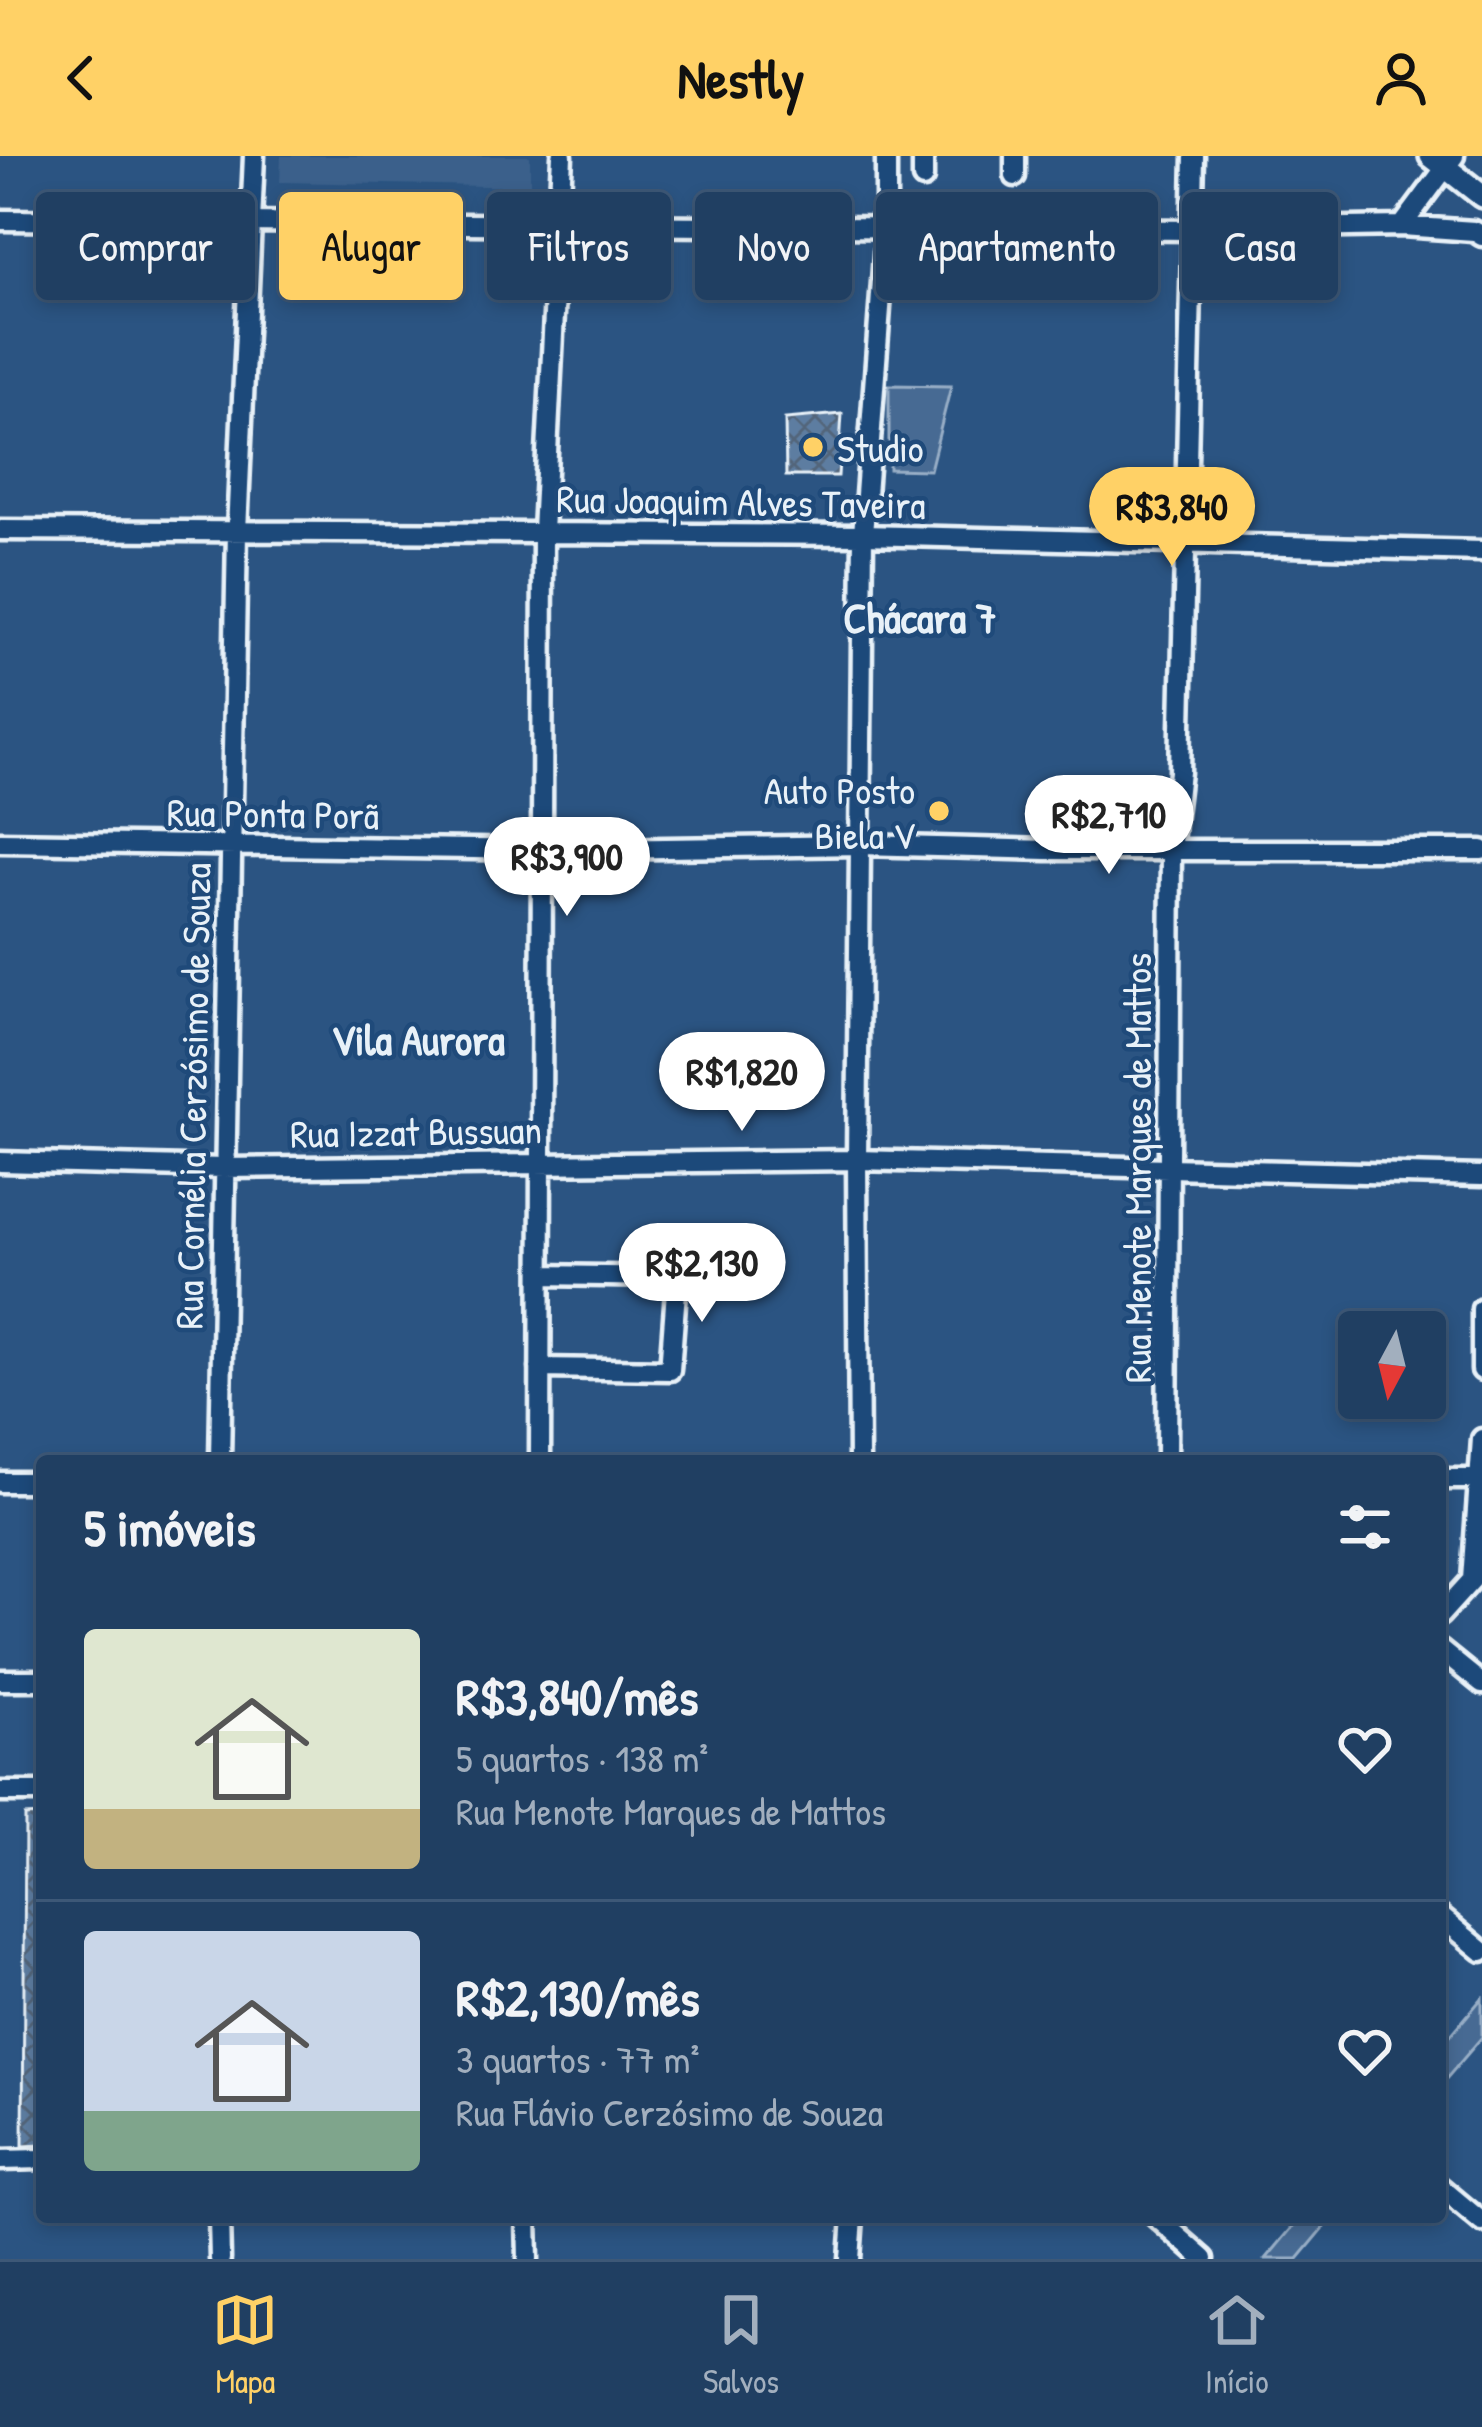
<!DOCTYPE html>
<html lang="pt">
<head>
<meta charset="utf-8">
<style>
  :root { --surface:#203f62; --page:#284668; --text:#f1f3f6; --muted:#a2afbe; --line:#3d5877; --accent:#ffd166 }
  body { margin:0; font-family:"Patrick Hand",sans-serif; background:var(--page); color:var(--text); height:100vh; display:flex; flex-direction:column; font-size:45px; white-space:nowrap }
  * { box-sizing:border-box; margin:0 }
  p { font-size:39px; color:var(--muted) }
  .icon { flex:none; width:66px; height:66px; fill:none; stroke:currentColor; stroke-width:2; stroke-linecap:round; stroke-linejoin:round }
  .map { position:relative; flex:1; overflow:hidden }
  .details { position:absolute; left:36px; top:1299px; width:1410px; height:768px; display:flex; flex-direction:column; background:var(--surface); border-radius:12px; box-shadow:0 6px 18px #0003,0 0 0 3px var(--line) }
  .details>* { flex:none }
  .hud { position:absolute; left:36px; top:36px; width:1410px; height:108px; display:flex; gap:24px }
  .needle { width:78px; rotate:187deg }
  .fabs { position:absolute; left:1338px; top:1155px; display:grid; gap:24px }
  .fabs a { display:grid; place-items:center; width:108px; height:108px; border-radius:12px; background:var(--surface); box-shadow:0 6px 18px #0003,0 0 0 3px var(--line); font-size:60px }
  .price { position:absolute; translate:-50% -102px; padding:0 27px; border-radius:42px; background:#fff; color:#222; font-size:39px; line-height:78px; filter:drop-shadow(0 3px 6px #0008) }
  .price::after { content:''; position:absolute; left:50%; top:72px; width:36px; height:27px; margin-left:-18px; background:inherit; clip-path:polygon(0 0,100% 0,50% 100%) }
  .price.selected { background:var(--accent); color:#111 }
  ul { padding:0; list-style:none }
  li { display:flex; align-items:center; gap:36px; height:300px; padding:0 48px }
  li+li { border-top:3px solid var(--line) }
  li span { display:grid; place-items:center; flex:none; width:336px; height:240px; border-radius:12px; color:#555 }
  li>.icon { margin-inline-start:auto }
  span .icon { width:144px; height:144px; fill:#fffc; stroke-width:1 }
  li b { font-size:51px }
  h2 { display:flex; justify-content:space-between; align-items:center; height:144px; padding:0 48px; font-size:51px }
  .chip { padding:0 42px; border-radius:12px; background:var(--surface); box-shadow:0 6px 18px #0003,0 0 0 3px var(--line); font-size:42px; line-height:108px }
  .chip.selected { background:var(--accent); color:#111 }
  header { display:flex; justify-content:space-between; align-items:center; height:156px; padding:0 48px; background:var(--accent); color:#111; font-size:54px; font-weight:800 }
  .menu { display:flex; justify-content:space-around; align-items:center; height:168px; border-top:3px solid var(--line); background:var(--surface); font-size:33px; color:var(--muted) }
  .menu a { display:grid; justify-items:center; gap:6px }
  .menu .selected { color:var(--accent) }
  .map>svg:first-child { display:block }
</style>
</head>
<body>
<header><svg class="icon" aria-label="back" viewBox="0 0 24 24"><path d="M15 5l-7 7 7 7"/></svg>Nestly<svg class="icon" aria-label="person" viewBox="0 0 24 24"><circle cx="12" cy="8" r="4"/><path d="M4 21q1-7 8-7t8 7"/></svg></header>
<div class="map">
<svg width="1482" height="2103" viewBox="0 0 1482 2103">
  <defs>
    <pattern id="building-cross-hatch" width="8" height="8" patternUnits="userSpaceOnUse" patternTransform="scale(3)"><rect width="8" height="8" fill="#5d7da1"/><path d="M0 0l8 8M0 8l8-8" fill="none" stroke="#53657a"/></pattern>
  </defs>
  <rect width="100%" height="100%" fill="#2b5482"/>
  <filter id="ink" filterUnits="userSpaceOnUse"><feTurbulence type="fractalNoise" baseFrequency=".00833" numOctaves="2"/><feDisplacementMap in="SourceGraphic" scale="24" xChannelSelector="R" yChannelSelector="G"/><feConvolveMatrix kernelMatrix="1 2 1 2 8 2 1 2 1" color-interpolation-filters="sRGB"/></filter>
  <g filter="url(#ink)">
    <path fill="#3a608b" d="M281 0H530V31L280 26Z"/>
    <path fill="#476b93" stroke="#98aec6" stroke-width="3" d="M889 229 951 230 930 314 889 313Z
      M1482 1842V1881L1440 1930V1892Z
      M1301 2061H1333L1298 2103H1266Z"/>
    <path fill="url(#building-cross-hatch)" stroke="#e8f1f8" stroke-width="3" d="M842 258 838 320H786L785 263Z
      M42 1659V1989L23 1990 25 1660Z"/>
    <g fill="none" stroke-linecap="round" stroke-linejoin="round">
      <defs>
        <path id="minor" d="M1015 0V20
          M923 22V0
          M0 64 1194 74 1402 70 1474 75 1482 80
          M1402 70 1454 0
          M0 374 863 379 1482 395
          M0 686 540 694 861 689 1046 694H1482
          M0 1006 223 1012 857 1004 1482 1020
          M1482 1153V1214
          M540 1212 670 1214 676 1135 668 1121 541 1119
          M220 1305 237 375 254 0
          M540 1305 543 376 562 0
          M859 1305 857 1004 863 379 886 72V0
          M1167 1305 1171 694 1180 616 1194 0
          M1440 1323H1479
          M0 1326H42
          M1472 1424 1482 1283
          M1440 1459 1479 1416
          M1440 1494 1482 1528
          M0 1524H42
          M0 1636H42
          M1440 1760 1482 1795
          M0 2004 42 2003
          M1440 2031 1482 2066
          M219 2061 220 2103
          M527 2061 528 2103
          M1156 2061 1204 2103
          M850 2103 853 2061"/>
        <path id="major" d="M1431 0 1482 40"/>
      </defs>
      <use href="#minor" stroke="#e8f1f8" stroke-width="27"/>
      <use href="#major" stroke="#e8f1f8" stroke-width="30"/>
      <use href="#minor" stroke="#1f4a7a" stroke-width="18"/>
      <use href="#major" stroke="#1f4a7a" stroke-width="21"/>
    </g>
  </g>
  <g fill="#ffd166" stroke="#1f4a7a" stroke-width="4.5">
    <circle cx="813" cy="291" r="12"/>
    <circle cx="939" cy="655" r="12"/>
  </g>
  <g text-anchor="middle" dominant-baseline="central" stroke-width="9" stroke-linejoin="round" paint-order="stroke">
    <g font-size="39" fill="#e8f1f8" stroke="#1f4a7a" text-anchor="start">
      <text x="837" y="291">Studio</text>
      <text x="915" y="633" text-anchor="end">Auto Posto<tspan x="915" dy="45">Biela V</tspan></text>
    </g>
    <g font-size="39" fill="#e8f1f8" stroke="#1f4a7a">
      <text transform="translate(741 345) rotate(1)">Rua Joaquim Alves Taveira</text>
      <text transform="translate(273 657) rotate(1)">Rua Ponta Porã</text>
      <text transform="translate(192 940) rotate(-89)">Rua Cornélia Cerzósimo de Souza</text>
      <text transform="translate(416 975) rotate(-1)">Rua Izzat Bussuan</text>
      <text transform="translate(1136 1012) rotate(-90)">Rua Menote Marques de Mattos</text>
    </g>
    <g font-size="42" font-weight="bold" fill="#e8f1f8" stroke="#1f4a7a">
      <text x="920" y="461">Chácara 7</text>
      <text x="418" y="883">Vila Aurora</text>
    </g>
  </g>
</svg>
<div class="fabs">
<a><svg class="needle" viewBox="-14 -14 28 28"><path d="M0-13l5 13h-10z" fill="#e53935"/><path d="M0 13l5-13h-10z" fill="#a2afbe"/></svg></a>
</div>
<b class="price selected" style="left:1172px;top:413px">R$3,840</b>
<b class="price" style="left:1109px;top:721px">R$2,710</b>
<b class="price" style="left:567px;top:763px">R$3,900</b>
<b class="price" style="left:742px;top:978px">R$1,820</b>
<b class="price" style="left:702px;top:1169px">R$2,130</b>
<div class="hud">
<a class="chip">Comprar</a>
<a class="chip selected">Alugar</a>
<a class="chip">Filtros</a>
<a class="chip">Novo</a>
<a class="chip">Apartamento</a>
<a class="chip">Casa</a>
</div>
<section class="details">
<h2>5 imóveis<svg class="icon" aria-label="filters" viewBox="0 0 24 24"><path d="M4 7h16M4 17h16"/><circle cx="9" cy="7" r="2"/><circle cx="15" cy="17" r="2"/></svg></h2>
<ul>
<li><span style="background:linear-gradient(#dfe7d0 75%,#c2b280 0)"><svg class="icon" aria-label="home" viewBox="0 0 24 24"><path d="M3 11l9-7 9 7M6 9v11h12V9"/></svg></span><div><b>R$3,840/mês</b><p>5 quartos · 138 m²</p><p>Rua Menote Marques de Mattos</p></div><svg class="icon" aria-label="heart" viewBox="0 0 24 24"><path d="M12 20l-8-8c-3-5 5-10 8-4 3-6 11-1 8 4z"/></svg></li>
<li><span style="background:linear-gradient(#c9d6e8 75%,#7fa58c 0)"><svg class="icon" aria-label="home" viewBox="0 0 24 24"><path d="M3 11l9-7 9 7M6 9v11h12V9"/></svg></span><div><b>R$2,130/mês</b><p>3 quartos · 77 m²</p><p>Rua Flávio Cerzósimo de Souza</p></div><svg class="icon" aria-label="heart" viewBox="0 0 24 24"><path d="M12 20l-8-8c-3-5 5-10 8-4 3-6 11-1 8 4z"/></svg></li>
</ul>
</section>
</div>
<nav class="menu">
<a class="selected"><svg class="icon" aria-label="map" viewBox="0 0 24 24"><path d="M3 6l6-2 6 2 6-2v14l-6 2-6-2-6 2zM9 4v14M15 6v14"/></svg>Mapa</a>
<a><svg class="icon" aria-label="saved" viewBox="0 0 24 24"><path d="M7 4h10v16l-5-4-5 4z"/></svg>Salvos</a>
<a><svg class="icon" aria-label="home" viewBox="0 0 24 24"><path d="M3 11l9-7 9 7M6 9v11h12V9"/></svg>Início</a>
</nav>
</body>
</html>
